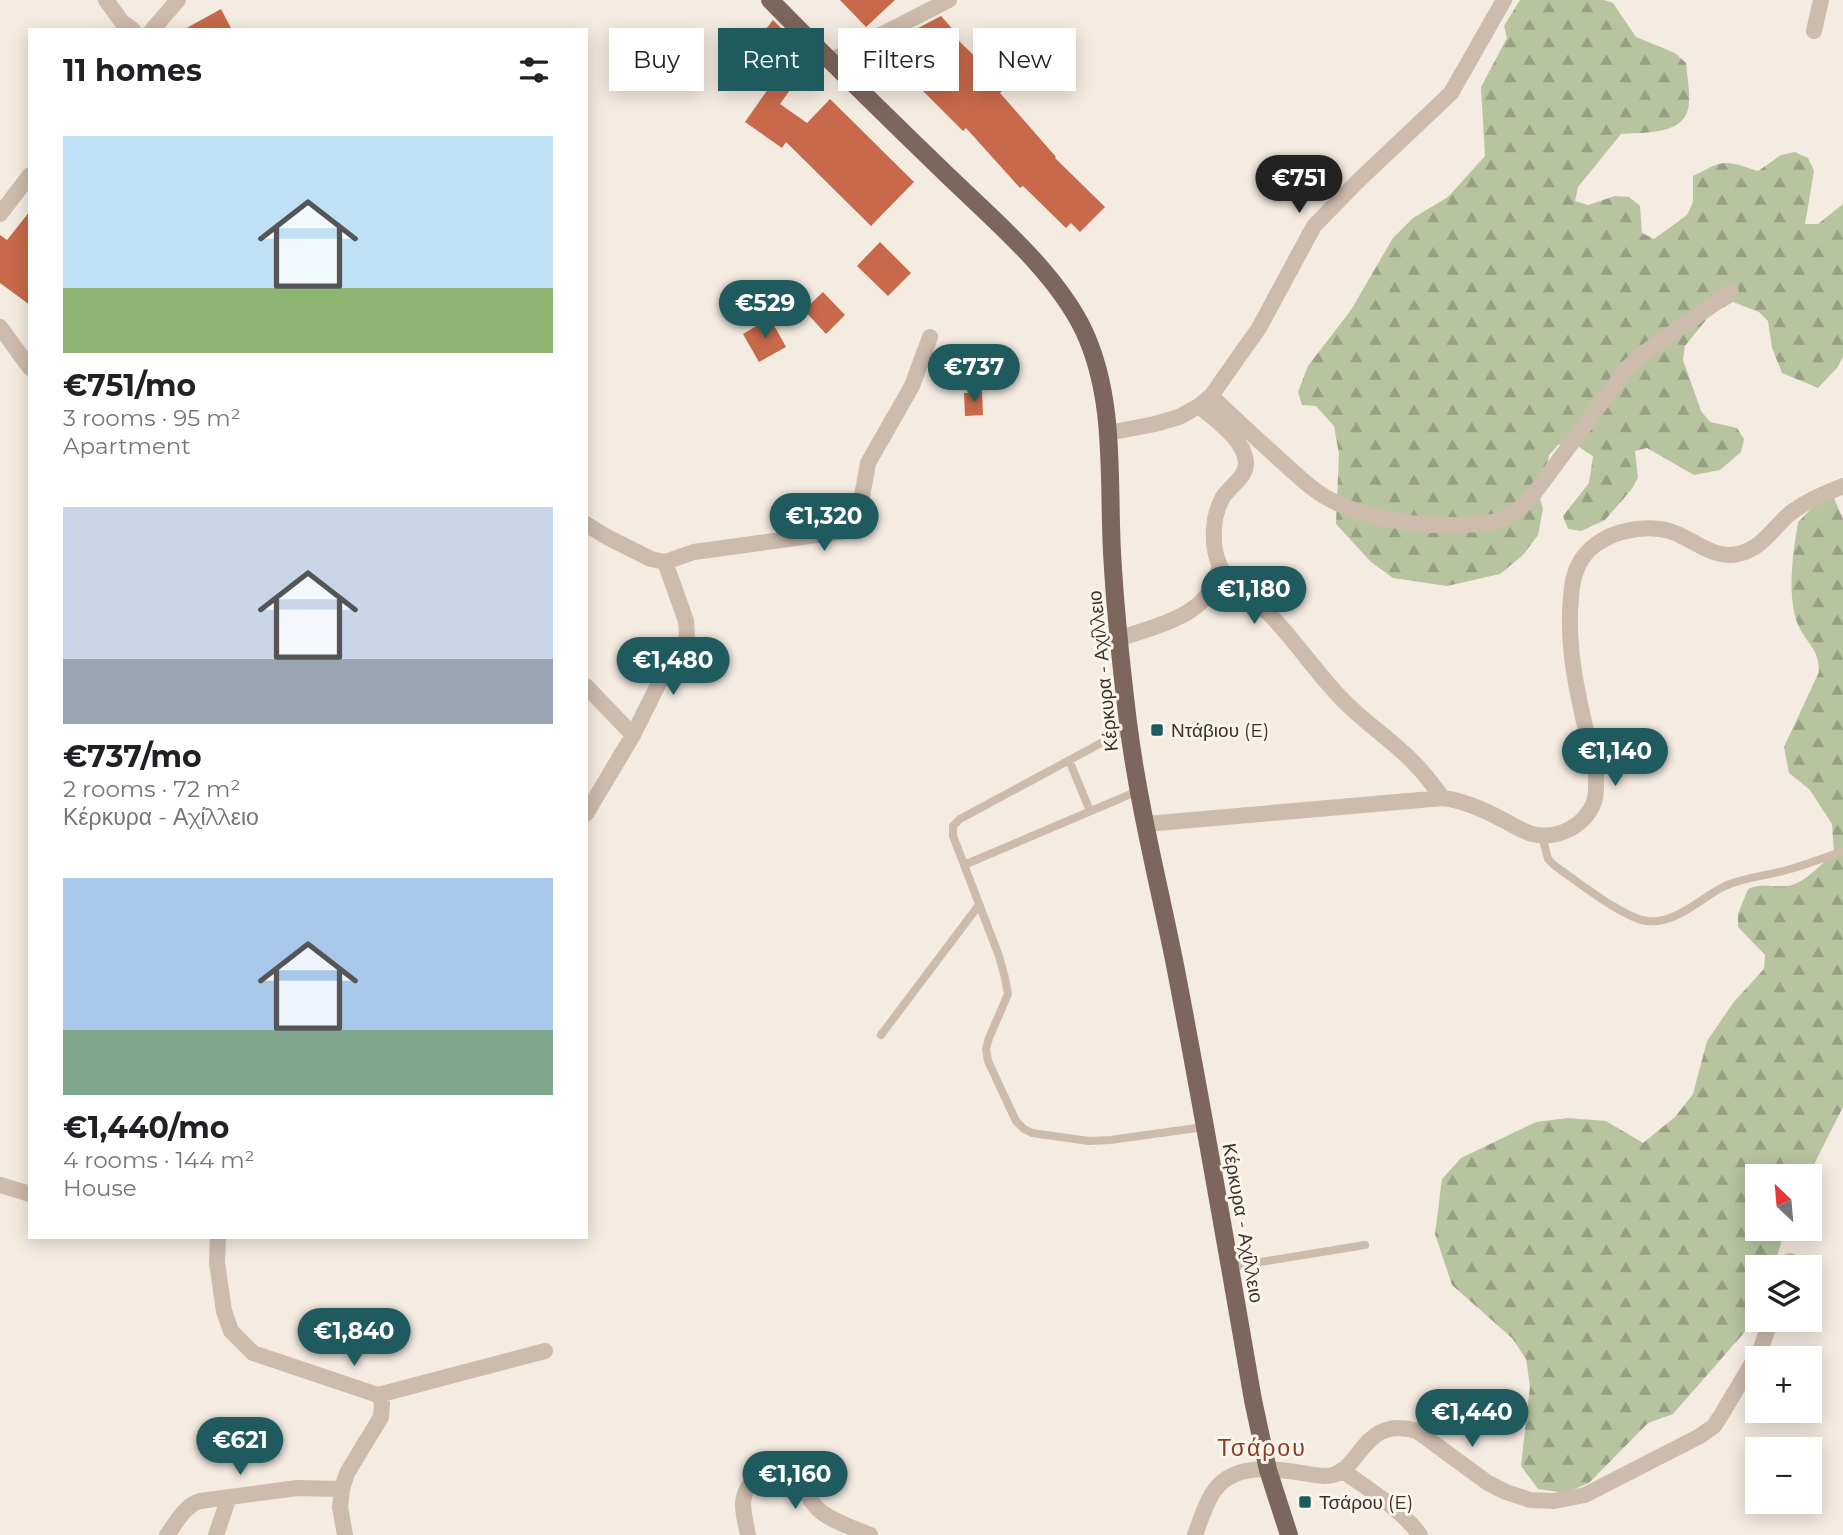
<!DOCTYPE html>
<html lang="en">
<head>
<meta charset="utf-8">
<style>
  :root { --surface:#fff; --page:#f6f6f6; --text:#202124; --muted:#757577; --accent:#1f5a5e }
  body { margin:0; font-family:Montserrat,sans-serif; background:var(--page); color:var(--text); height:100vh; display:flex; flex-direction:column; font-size:26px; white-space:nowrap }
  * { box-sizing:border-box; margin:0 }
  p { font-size:23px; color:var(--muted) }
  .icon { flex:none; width:38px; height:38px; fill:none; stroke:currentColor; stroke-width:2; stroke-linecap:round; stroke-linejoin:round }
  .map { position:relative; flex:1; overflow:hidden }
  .panel { position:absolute; left:28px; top:28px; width:560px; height:1211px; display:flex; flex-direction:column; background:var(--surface); border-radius:0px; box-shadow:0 4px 18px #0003 }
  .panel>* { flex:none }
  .hud { position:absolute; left:609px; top:28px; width:665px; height:63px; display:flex; gap:14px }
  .needle { width:46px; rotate:334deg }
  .controls { position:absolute; left:1745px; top:1164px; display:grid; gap:14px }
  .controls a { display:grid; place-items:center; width:77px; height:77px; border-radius:0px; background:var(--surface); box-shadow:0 4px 18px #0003; font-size:35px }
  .price { position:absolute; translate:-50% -60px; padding:0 16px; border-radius:24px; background:var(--accent); color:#fff; font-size:23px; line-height:46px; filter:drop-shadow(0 2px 4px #0008) }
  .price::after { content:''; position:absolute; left:50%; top:42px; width:21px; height:16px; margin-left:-10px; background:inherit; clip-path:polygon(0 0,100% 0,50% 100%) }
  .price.selected { background:#222; color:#fff }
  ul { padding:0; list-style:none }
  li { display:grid; align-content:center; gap:14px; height:371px; padding:0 35px }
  li span { display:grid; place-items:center; height:217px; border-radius:0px; color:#555 }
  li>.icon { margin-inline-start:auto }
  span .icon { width:126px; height:126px; fill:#fffc; stroke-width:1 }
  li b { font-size:30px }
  h2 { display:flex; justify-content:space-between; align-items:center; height:84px; padding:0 35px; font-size:30px }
  .pill { padding:0 24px; border-radius:0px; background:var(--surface); box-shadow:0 4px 18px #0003; font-size:24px; line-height:63px }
  .pill.selected { background:var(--accent); color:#fff }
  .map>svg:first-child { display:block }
</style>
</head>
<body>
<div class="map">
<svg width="1843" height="1535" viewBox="0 0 1843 1535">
  <defs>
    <pattern id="forest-firs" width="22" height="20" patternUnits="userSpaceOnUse" patternTransform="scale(1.75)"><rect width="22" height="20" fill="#b8c4a0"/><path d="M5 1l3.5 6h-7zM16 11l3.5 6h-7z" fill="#97a083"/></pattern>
  </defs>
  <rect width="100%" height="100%" fill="#f4ebe1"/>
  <path fill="url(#forest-firs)" d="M1520 0H1604L1613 3 1636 37 1675 53 1686 63C1687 76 1690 90 1689 102 1688 136 1645 132 1621 134L1578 187 1575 201 1588 205 1615 196 1629 197 1640 206 1642 233 1654 239 1687 215 1693 202V176C1725 159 1724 160 1758 171L1781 155 1795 152 1808 158 1814 171 1805 224H1818L1843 204V357L1837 368 1818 388 1782 373 1772 348 1768 321 1759 312 1733 302 1710 315 1685 346 1683 360 1701 411 1710 422 1737 428 1744 439 1741 452 1720 470 1694 475 1647 448 1635 451 1638 478 1631 490 1605 520 1581 531 1568 529 1563 516 1589 483 1593 456 1571 442 1558 445 1549 455 1539 495 1543 509 1538 535 1522 556 1500 574 1447 586 1393 578 1371 562 1336 524 1339 454 1334 426 1316 406 1302 405 1298 392 1308 366 1351 310 1393 238 1413 218 1448 197 1485 156 1481 87 1507 38 1504 26Z
    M1834 498 1843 519V1107L1808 1176H1757V1228L1785 1229 1774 1267H1757V1318L1673 1414 1648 1423 1589 1483 1565 1493 1538 1489 1521 1466 1530 1386 1526 1359 1512 1338 1452 1285 1435 1234 1442 1179 1461 1158 1536 1122 1568 1118 1606 1121 1643 1143 1675 1117 1693 1094 1707 1041 1733 1003 1764 969 1765 955 1738 927V914L1748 889C1766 882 1772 888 1788 886 1805 883 1823 863 1834 852L1832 824 1810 790 1789 773 1784 747 1819 672C1819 649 1808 645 1799 627 1786 599 1793 552 1798 522L1813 507Z"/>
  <path fill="#c8694b" d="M840 0H895L866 27Z
    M221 9 232 30H183Z
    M941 16 957 34 955 37 1006 87 1000 93 1056 157 1055 158 1105 207 1080 232 1071 223 1066 228 1023 186 1020 188 966 128 963 131 880 48Z
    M773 20 789 36 761 72 743 58Z
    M775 79 790 90 780 104 807 123 830 99 914 182 871 226 786 142 782 148 745 122Z
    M30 211V305L0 283V235L7 240Z
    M880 242 911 273 888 296 857 266Z
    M823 292 845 315 826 334 804 310Z
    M770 318 786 347 759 362 743 334Z
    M982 392 983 415 965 416 964 393Z"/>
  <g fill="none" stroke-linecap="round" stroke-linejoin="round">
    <path stroke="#cdbbac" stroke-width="8" d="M1129 728 960 819 953 826V836L999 956 1005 978 1008 994 989 1038 986 1049 988 1061 1016 1121 1024 1129 1032 1133 1089 1141 1110 1140 1204 1127
      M1069 760 1090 811
      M1542 836 1548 859 1555 866C1577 881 1623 918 1647 921 1677 924 1700 898 1725 886 1745 877 1766 876 1787 870 1806 865 1824 858 1843 851
      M964 865 1138 791
      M881 1035 979 905
      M1230 1267 1365 1245"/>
    <path stroke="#cdbbac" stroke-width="16" d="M106 0 122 22 133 30
      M152 30 178 0
      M1814 31 1821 0
      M830 61 949 0
      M0 214 30 175
      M0 327 30 368
      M1211 396C1233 417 1255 437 1278 458 1296 474 1314 493 1337 503 1373 519 1414 526 1453 525 1488 524 1504 525 1530 499L1628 367 1651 348 1731 292
      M1199 406C1215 420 1244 439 1246 462 1247 477 1230 486 1223 497 1212 516 1211 544 1219 564 1228 585 1248 594 1264 609 1295 638 1317 676 1348 705 1369 726 1396 743 1416 765 1426 775 1434 787 1443 798
      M1108 433 1155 424 1179 417 1199 406 1211 396 1259 328 1314 226 1358 181 1451 93 1504 0
      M586 524 607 537 651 559 665 562 694 552 846 531 855 524 858 519 868 463 912 386 930 337
      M1118 639C1146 629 1194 619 1210 591 1214 584 1217 574 1220 566
      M586 686 633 735 660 681 683 646 687 636 686 621 665 562
      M586 814 633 735
      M1146 824 1443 798C1465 801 1483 809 1503 820 1513 825 1522 831 1532 834 1558 840 1585 826 1594 802 1597 793 1596 784 1596 775 1585 722 1568 668 1570 613 1571 597 1571 581 1578 566 1586 548 1604 537 1622 532 1634 529 1647 527 1659 529 1687 531 1709 561 1738 554 1761 549 1771 531 1787 516 1803 502 1824 494 1843 486
      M0 1185 30 1194
      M218 1237 217 1263 224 1311 231 1331 253 1353 378 1395 382 1402 381 1417 347 1473 342 1489 340 1507 345 1535
      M1788 1267 1790 1261
      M378 1395 545 1351
      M1342 1470C1369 1490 1400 1508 1420 1535
      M167 1535C176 1523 185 1505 200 1501L297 1488 342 1489
      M216 1535 229 1497
      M748 1535C746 1523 741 1508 744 1497 749 1474 779 1464 796 1480 806 1489 809 1502 820 1511 834 1522 853 1528 870 1535
      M1195 1535C1200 1522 1204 1507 1212 1494 1235 1456 1287 1472 1324 1476 1361 1478 1360 1413 1417 1431L1488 1483 1506 1492 1530 1500 1554 1501 1585 1495 1700 1436 1714 1426 1720 1417 1761 1348 1771 1320"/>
    <path stroke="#7d675c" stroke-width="18" d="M770 0C826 57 883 113 941 169 989 216 1055 270 1084 331 1116 400 1108 478 1112 552 1115 609 1121 665 1128 722 1138 803 1159 885 1175 965 1203 1110 1228 1255 1253 1400L1268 1470 1289 1535"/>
  </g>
  <g fill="#1f5a5e" stroke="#fbf5ee" stroke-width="2.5">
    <rect x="1150" y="723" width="14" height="14" rx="3.5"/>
    <rect x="1298" y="1495" width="14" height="14" rx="3.5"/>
  </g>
  <g text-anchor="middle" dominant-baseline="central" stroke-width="6" stroke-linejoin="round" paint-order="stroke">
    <g font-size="19" fill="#3b302b" stroke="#fbf5ee">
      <text transform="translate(1103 671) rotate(-96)">Κέρκυρα - Αχίλλειο</text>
      <text transform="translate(1243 1223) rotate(80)">Κέρκυρα - Αχίλλειο</text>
    </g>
    <g font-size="19" fill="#3b302b" stroke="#fbf5ee" text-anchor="start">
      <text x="1171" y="730">Ντάβιου (E)</text>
      <text x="1319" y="1502">Τσάρου (E)</text>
    </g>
    <g font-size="23" letter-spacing="2" fill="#8c3b22" stroke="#fbf5ee">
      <text x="1262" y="1448">Τσάρου</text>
    </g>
  </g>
</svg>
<div class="controls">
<a><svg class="needle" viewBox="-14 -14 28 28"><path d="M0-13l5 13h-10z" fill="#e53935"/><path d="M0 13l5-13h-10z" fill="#757577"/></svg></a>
<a><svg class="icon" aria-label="layers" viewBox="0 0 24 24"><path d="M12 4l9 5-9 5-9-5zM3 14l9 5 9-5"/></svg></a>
<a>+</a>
<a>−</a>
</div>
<b class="price selected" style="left:1299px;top:215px">€751</b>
<b class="price" style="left:765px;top:340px">€529</b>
<b class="price" style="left:974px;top:404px">€737</b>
<b class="price" style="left:824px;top:553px">€1,320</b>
<b class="price" style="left:1254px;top:626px">€1,180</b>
<b class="price" style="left:673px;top:697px">€1,480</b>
<b class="price" style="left:1615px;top:788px">€1,140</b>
<b class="price" style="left:354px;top:1368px">€1,840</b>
<b class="price" style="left:1472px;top:1449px">€1,440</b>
<b class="price" style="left:240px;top:1477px">€621</b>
<b class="price" style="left:795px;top:1511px">€1,160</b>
<div class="hud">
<a class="pill">Buy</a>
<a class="pill selected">Rent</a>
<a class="pill">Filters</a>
<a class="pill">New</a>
</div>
<section class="panel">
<h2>11 homes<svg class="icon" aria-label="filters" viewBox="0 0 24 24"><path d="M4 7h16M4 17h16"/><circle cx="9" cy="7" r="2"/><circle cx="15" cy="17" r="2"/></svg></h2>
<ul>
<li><span style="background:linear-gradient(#bfe0f5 70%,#8fb573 0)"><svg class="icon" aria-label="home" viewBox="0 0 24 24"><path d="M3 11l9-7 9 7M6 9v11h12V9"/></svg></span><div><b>€751/mo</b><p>3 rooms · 95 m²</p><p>Apartment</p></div></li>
<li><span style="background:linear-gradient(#c9d6e8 70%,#9aa5b1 0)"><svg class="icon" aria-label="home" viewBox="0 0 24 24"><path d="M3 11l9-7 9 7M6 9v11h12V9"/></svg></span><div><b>€737/mo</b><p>2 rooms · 72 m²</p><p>Κέρκυρα - Αχίλλειο</p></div></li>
<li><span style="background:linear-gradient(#a9c7e8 70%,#7fa58c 0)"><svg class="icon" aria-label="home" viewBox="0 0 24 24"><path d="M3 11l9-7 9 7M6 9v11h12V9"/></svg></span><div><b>€1,440/mo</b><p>4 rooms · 144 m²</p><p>House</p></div></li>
</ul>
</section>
</div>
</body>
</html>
